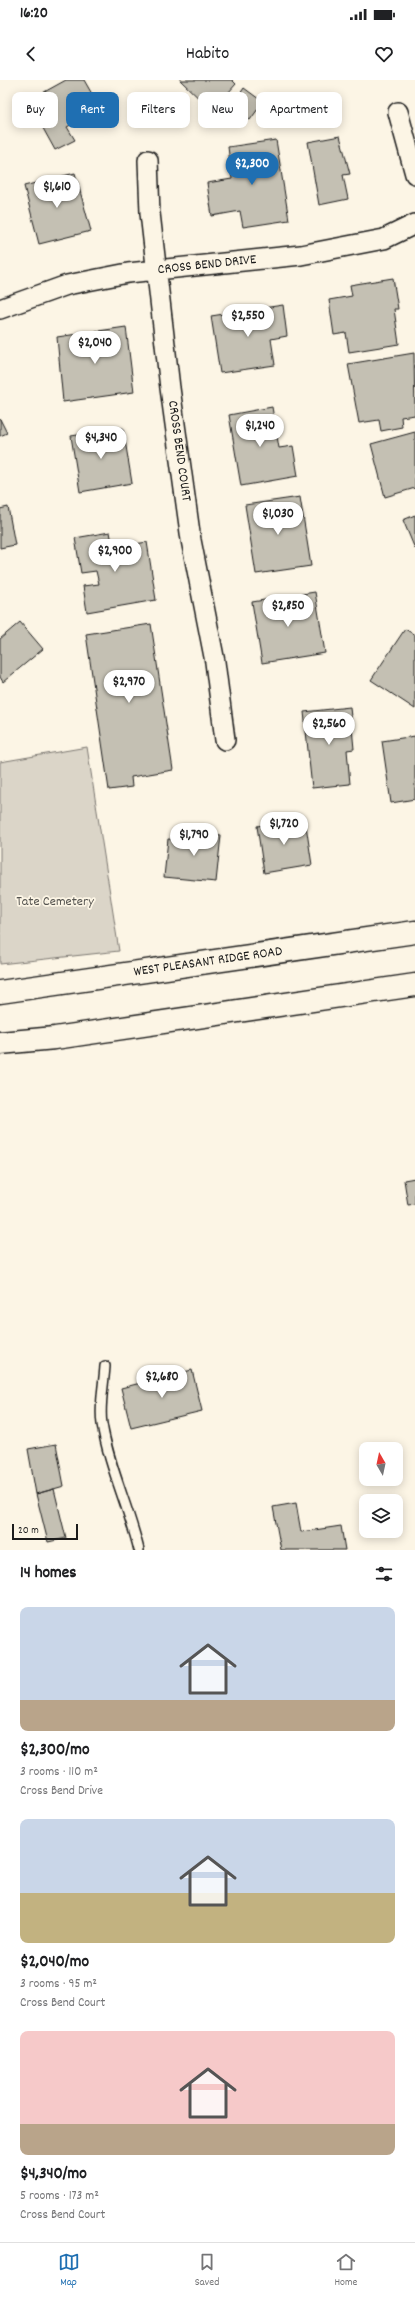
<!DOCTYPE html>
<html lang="en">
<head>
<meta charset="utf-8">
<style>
  :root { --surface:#fff; --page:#f6f6f6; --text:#202124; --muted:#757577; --line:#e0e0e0; --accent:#1f6fb2 }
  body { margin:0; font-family:Dekko,sans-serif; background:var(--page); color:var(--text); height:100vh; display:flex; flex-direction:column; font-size:15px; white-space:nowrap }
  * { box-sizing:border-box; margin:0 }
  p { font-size:13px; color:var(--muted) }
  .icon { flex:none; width:22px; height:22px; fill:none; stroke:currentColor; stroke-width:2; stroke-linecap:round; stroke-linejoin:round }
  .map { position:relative; height:1470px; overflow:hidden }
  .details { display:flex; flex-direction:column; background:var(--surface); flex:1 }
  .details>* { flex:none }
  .guide { position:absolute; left:12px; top:12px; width:391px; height:36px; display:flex; gap:8px }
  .needle { width:26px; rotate:351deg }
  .buttons { position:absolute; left:359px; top:1362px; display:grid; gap:8px }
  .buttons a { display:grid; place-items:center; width:44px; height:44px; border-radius:8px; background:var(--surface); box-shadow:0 2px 10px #0003; font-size:20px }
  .scale { position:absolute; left:12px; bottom:10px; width:66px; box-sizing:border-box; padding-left:4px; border:2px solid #1c1c1c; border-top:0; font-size:11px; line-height:14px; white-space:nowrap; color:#1c1c1c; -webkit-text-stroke:3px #fcf5e5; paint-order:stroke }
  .price { position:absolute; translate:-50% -34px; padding:0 9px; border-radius:14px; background:#fff; color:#222; font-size:13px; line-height:26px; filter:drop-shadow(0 1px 2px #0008) }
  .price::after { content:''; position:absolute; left:50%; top:24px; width:12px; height:9px; margin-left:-6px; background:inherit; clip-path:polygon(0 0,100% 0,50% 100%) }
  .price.on { background:var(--accent); color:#fff }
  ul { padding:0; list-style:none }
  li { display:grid; align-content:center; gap:8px; height:212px; padding:0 20px }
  li span { display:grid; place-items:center; height:124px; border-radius:8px; color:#555 }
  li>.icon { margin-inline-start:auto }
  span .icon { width:72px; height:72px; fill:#fffc; stroke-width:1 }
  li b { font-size:17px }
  h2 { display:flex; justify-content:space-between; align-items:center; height:48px; padding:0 20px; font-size:17px }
  .chip { padding:0 14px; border-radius:8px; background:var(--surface); box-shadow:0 2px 10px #0003; font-size:14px; line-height:36px }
  .chip.on { background:var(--accent); color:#fff }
  .status { display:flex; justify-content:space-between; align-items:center; height:28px; padding:0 20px; background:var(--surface); direction:ltr }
  .status svg { height:11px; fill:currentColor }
  header { display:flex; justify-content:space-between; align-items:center; height:52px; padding:0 20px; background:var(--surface); font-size:18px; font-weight:600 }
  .menu { display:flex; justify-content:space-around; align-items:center; height:56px; border-top:1px solid var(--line); background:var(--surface); font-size:11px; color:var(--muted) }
  .menu a { display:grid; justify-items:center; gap:2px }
  .menu .on { color:var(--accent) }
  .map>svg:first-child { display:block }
</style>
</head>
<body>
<div class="status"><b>16:20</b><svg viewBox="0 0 49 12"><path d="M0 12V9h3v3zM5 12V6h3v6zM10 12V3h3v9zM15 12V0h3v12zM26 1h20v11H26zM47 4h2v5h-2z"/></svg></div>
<header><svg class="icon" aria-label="back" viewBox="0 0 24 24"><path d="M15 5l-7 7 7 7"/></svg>Habito<svg class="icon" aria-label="heart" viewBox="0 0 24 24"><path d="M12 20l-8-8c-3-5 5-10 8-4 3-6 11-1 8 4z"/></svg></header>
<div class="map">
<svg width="415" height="1470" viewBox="0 0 415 1470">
  <rect width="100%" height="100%" fill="#fcf5e5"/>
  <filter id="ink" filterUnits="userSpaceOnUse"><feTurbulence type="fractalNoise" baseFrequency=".025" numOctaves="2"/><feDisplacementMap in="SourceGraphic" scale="8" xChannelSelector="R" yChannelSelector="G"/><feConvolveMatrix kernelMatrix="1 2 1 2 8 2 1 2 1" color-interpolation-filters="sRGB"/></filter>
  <g filter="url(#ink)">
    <path fill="#dbd5c8" stroke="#7c7872" d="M87 667 119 871 0 884V682Z"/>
    <path fill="#c4c0b3" stroke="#1c1c1c" d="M66 0H84L100 28 67 47 75 60 55 70 28 21Z
      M180 0H232L236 4 212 31Z
      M244 8 263 22 250 40 231 27Z
      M340 56 350 94 343 95 348 119 319 125 308 62Z
      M276 60 289 140 243 147 240 131 212 136 207 103 232 99 228 67Z
      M75 93 91 151 39 164 24 106Z
      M393 198 398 229H394L399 264 349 272 346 253 334 255 329 220 352 216 350 205Z
      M283 225 287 256 271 259 275 285 220 293 211 236Z
      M126 247 134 312 63 322 57 257Z
      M414 273 415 335 401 337 402 347 381 351 379 340 359 343 348 284Z
      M272 327 279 368 293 366 298 396 241 406 229 335Z
      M0 339 7 353 0 356Z
      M123 348 132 403 80 412 71 356Z
      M415 352V408L385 417 371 364Z
      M300 417 311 486 256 494 245 425Z
      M8 427 15 465 0 468V429Z
      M415 435V469L403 440Z
      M110 452 113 468 147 462 156 520 87 532 83 506 99 504 96 491 81 493 75 458Z
      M315 512 325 573 262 583 252 522Z
      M20 542 43 569 3 602 0 597V559Z
      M151 544 173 690 131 697 132 707 109 710 86 554Z
      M405 549 415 555V629L371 600Z
      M350 627 354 669 347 670 350 704 312 708 304 632Z
      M415 656V719L391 723 382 661Z
      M305 739 312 785 264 793 257 746Z
      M187 751 221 755 216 802 164 797 168 759 186 761Z
      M415 1098V1124L408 1125 404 1100Z
      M192 1290 202 1331 131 1348 121 1308Z
      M56 1364 64 1406 36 1414 28 1369Z
      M54 1409 66 1458 48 1462 36 1414Z
      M296 1423 301 1452 341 1446 345 1470H281L273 1427Z"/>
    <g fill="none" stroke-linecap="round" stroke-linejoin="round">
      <defs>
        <path id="lane" d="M105 1286C104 1304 99 1326 102 1344 109 1387 129 1428 139 1470"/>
        <path id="street" d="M398 32 415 94
          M148 80 150 133 170 308 191 460 215 582 225 660
          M0 229 67 205 128 193 301 175 384 159 415 144"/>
        <path id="secondary" d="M0 912 415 852
          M0 963 55 958 415 905"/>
      </defs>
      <use href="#lane" stroke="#1c1c1c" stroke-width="12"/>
      <use href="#street" stroke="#1c1c1c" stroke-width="22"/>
      <use href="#secondary" stroke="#1c1c1c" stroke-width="25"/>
      <use href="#lane" stroke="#fcf5e5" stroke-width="9"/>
      <use href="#street" stroke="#fcf5e5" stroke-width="19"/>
      <use href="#secondary" stroke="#fcf5e5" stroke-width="22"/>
    </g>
  </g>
  <g text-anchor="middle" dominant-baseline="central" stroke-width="3.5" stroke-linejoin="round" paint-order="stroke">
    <g font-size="14" fill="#1c1c1c" stroke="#fcf5e5">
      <text transform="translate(207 185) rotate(-6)">CROSS BEND DRIVE</text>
      <text transform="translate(179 371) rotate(82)">CROSS BEND COURT</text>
      <text transform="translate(208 882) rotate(-8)">WEST PLEASANT RIDGE ROAD</text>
    </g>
    <g font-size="14" fill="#555450" stroke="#fcf5e5">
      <text x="55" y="822">Tate Cemetery</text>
    </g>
  </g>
</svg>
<div class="buttons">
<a><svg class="needle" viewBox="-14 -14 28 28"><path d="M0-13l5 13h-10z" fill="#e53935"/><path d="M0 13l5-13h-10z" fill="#757577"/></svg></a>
<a><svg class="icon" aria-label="layers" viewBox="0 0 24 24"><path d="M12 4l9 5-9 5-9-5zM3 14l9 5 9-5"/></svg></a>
</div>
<div class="scale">20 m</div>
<b class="price on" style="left:252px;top:106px">$2,300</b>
<b class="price" style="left:57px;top:129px">$1,610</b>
<b class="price" style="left:248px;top:258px">$2,550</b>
<b class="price" style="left:95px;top:285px">$2,040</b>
<b class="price" style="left:260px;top:368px">$1,240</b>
<b class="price" style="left:101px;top:380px">$4,340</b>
<b class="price" style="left:278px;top:456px">$1,030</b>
<b class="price" style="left:115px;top:493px">$2,900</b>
<b class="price" style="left:288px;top:548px">$2,850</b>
<b class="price" style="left:129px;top:624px">$2,970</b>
<b class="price" style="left:329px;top:666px">$2,560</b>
<b class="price" style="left:284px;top:766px">$1,720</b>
<b class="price" style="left:194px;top:777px">$1,790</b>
<b class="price" style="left:162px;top:1319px">$2,680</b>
<div class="guide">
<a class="chip">Buy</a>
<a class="chip on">Rent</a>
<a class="chip">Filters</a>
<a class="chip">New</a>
<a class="chip">Apartment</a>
</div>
</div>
<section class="details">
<h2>14 homes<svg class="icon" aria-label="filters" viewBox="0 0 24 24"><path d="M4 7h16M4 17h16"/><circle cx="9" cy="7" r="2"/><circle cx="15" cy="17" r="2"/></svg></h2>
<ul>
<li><span style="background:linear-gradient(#c9d6e8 75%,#b9a48a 0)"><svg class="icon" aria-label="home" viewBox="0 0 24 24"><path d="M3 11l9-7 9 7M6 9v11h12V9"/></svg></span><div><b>$2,300/mo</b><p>3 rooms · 110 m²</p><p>Cross Bend Drive</p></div></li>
<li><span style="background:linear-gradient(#c9d6e8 60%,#c2b280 0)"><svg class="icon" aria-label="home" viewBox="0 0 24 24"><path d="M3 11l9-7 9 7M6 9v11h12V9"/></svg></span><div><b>$2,040/mo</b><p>3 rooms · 95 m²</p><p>Cross Bend Court</p></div></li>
<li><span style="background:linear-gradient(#f6c9c9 75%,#b9a48a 0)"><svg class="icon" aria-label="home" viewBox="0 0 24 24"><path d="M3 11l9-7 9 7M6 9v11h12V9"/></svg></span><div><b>$4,340/mo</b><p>5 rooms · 173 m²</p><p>Cross Bend Court</p></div></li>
</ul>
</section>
<nav class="menu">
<a class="on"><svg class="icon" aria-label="map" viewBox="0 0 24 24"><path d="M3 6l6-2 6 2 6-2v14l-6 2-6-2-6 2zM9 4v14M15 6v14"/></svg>Map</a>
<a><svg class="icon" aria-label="saved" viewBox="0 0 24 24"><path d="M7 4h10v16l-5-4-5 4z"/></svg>Saved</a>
<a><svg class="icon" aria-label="home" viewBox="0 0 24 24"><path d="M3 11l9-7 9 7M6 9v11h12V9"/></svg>Home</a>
</nav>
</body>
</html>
